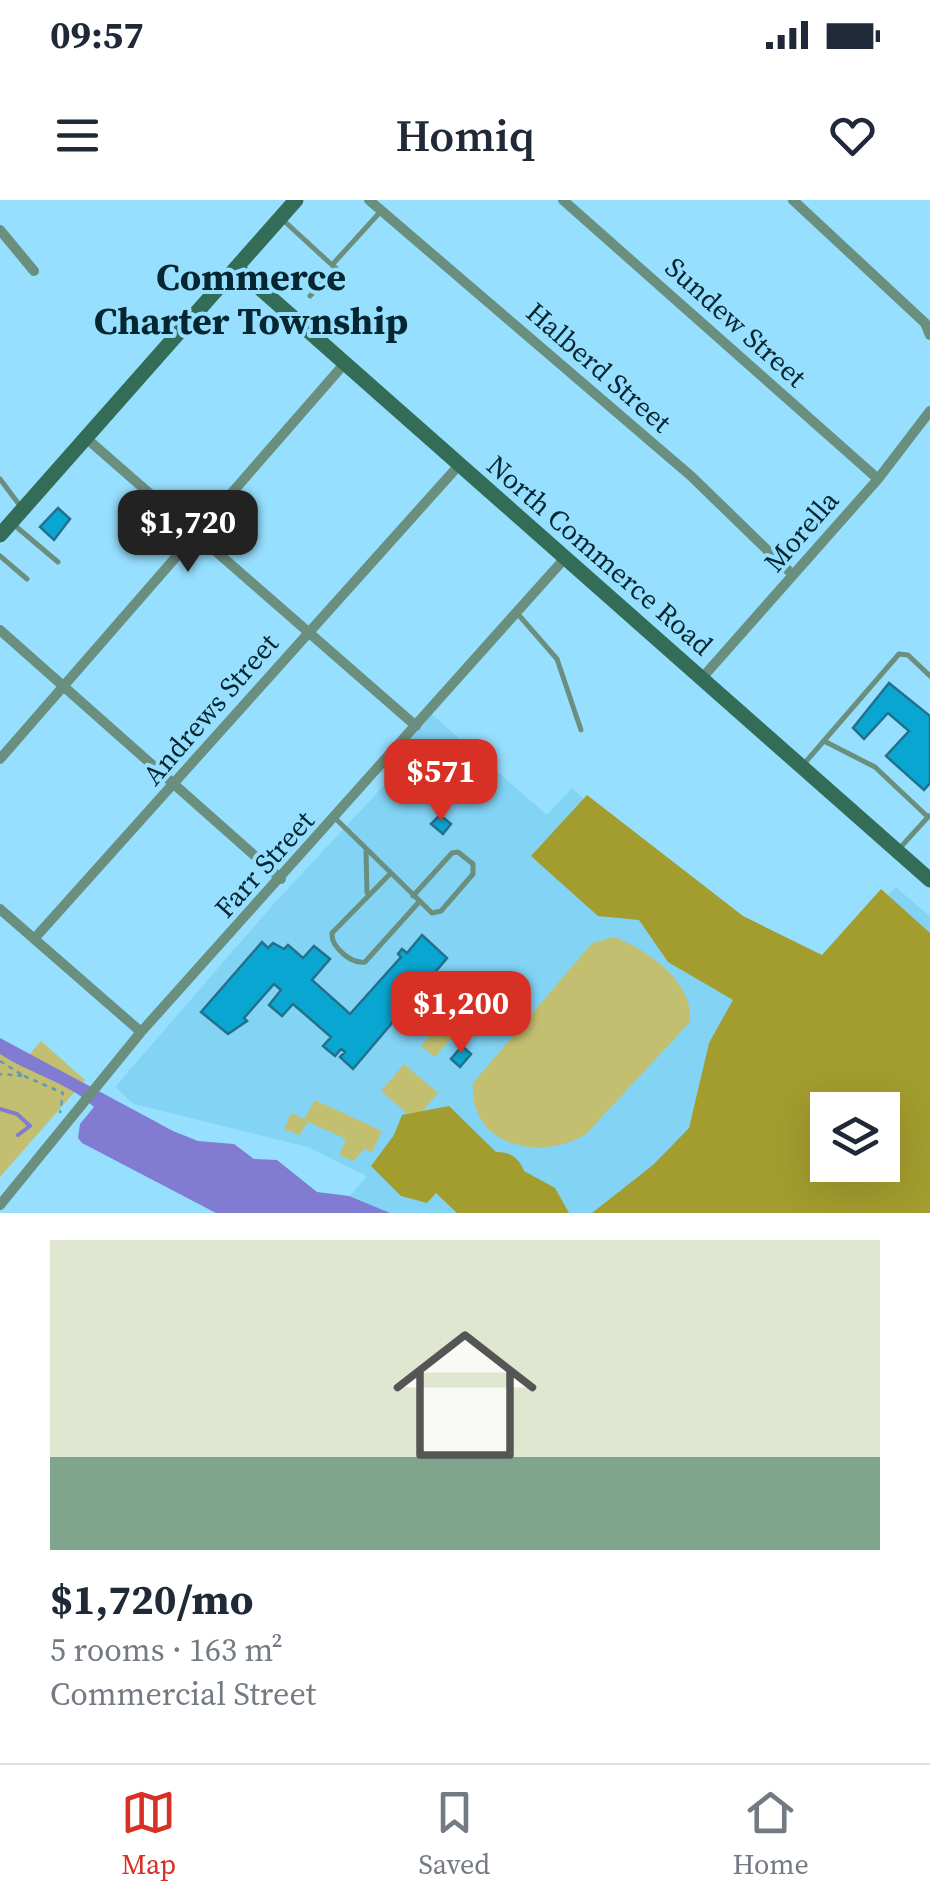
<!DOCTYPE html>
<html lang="en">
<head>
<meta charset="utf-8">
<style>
  :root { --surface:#fff; --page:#f6f6f7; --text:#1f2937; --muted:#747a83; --line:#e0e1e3; --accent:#d93025 }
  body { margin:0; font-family:"Source Serif 4",serif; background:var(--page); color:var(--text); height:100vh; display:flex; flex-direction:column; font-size:38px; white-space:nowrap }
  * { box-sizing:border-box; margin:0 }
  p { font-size:32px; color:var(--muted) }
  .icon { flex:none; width:55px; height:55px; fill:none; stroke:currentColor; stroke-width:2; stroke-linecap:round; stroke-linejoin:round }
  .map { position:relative; height:1013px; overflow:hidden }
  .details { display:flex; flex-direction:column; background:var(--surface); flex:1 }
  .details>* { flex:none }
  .tools { position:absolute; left:810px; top:892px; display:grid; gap:20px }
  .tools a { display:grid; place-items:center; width:90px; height:90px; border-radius:0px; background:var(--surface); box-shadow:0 10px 40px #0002; font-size:50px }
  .price { position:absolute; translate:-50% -85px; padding:0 22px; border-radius:20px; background:var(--accent); color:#fff; font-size:32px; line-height:65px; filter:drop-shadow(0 2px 5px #0008) }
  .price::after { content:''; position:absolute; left:50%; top:60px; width:30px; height:22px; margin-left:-15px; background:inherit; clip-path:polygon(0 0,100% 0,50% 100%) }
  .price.selected { background:#222; color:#fff }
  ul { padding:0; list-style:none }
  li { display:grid; align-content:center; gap:20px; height:530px; padding:0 50px }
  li+li { border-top:2px solid var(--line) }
  li span { display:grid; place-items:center; height:310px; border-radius:0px; color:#555 }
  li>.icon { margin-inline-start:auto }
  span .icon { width:180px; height:180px; fill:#fffc; stroke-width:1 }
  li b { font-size:42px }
  .status { display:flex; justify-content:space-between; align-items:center; height:70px; padding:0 50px; background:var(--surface); direction:ltr }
  .status svg { height:28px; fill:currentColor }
  header { display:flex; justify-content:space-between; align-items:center; height:130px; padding:0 50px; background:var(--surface); font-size:45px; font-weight:600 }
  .menu { display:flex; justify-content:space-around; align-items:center; height:140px; border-top:2px solid var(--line); background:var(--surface); font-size:28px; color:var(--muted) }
  .menu a { display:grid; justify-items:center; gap:5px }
  .menu .selected { color:var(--accent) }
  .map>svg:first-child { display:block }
</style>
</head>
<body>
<div class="status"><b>09:57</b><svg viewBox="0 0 49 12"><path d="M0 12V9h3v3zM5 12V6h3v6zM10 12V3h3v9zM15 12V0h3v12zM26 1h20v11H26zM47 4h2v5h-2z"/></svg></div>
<header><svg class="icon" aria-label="menu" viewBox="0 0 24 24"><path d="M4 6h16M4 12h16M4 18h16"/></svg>Homiq<svg class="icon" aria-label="heart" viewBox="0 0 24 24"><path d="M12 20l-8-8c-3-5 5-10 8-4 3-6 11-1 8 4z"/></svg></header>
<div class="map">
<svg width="930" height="1013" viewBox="0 0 930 1013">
  <rect width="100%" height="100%" fill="#96dffe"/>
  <path fill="#82d3f4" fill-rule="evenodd" d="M430 513 547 615 572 588 801 792 896 687 930 717V1013H335L367 976 308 947 134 904 115 887 271 707 390 579 380 570ZM828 910H882V965H828Z"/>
  <path fill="#c3bf71" d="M614 737C648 750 694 782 690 822L586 934C541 962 469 947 473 883L592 743Z
    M444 819 458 830 435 857 421 846Z
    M41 841 85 880 0 977V844L22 863Z
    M404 864 438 893 415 920 381 891Z
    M315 900 382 931 372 952 364 949 353 961 339 955 346 939 308 922 299 935 284 929 291 913 304 919Z"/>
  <path fill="#a39c2e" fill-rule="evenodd" d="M587 595 743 716 822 755 881 689 930 733V1013H592L653 965 689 928 709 843 733 800 668 762 639 720 598 716 531 656ZM882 910V965H828V910Z
    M449 906 496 952C509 951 519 958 524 971L555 988 569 1013H457L436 993 427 1003 401 996 371 966 394 935 402 915Z"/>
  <path fill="#827bd2" d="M0 838 173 931 198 941 234 944 254 959 277 960 317 992 349 996 390 1013H216L82 943 78 938 80 924 94 907C68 882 30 874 0 854Z"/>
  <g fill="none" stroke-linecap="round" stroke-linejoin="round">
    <path stroke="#827bd2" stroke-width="4" d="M0 909 17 914 30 926 18 935"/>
  </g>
  <path fill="#0aa6d2" stroke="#23708b" stroke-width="2.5" d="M58 308 70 319 54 340 40 327Z
    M889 483 930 516V583L924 590 886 556 909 531 888 513 864 539 853 528Z
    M440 615 451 624 443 634 431 624Z
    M422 735 447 758 353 869 340 857 345 852 341 849 335 856 323 846 331 837 293 804 282 816 269 805 281 790 274 784 244 818 247 821 228 834 201 812 262 742 268 748 273 743 284 749 288 745 303 758 314 746 330 759 312 780 350 814 401 757 398 754 402 749 407 753Z
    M449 773 464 787 456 795 441 782Z
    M427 782 450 803 453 792 462 801 451 807 425 785Z
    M467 789 482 803 474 812 459 798Z
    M462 846 471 854 460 867 451 859Z"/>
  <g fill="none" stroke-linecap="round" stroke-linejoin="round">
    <path stroke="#629cb3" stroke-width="2.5" stroke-dasharray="5 5" stroke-linecap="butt" d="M0 861 24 876 0 874
      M24 876 63 893 60 913"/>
    <path stroke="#6b8f7f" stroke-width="5" d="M283 20 332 65 381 11
      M310 96 336 68 332 65
      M0 279 21 307
      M13 324 58 362
      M0 356 27 379
      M517 413 557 459 581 530
      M824 541 875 567 928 617
      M803 565 899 454 908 455 930 476
      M335 618 432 713 441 711 473 674V664L458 652 452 653 413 696
      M899 649 929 616
      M366 651 367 693
      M390 674 332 733C331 747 351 764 365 762L419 702"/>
    <path stroke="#6b8f7f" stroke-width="10" d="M369 0 691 276 793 375
      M563 0 878 279
      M793 0 925 123 930 135
      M0 30 34 71
      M86 238 416 526
      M0 430 281 679
      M702 478 878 279 930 211
      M0 559 345 163
      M0 709 141 832
      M34 739 460 264
      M0 1005 141 832 566 357"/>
    <path stroke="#346d57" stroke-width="15" d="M237 68 930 680
      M0 335 296 0"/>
  </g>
  <g text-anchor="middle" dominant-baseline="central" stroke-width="8" stroke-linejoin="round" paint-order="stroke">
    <g font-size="28" fill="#062631" stroke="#96dffe">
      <text transform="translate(736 122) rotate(42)">Sundew Street</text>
      <text transform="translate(599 167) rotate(41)">Halberd Street</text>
      <text transform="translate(801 331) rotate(-49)">Morella</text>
      <text transform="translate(600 355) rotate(41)">North Commerce Road</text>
      <text transform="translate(210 509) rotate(-49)">Andrews Street</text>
      <text transform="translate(264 664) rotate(-48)">Farr Street</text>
    </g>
    <g font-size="38" font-weight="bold" fill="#062631" stroke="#96dffe">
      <text x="251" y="77">Commerce<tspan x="251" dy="44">Charter Township</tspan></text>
    </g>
  </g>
</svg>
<div class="tools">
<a><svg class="icon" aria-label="layers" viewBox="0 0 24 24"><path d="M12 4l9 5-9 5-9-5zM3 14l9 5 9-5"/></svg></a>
</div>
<b class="price selected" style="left:188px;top:375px">$1,720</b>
<b class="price" style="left:441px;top:624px">$571</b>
<b class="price" style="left:461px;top:856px">$1,200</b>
</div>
<section class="details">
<ul>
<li><span style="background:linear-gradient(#dfe7d0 70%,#7fa58c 0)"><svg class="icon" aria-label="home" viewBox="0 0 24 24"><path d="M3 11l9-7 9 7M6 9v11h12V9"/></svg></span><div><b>$1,720/mo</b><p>5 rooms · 163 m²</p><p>Commercial Street</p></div></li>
</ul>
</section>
<nav class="menu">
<a class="selected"><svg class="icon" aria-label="map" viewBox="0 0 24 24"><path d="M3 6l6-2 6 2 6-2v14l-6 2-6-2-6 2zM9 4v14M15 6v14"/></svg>Map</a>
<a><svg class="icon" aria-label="saved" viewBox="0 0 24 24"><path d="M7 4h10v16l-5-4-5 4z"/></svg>Saved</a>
<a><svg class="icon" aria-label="home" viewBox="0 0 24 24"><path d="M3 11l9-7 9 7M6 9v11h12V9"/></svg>Home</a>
</nav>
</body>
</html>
